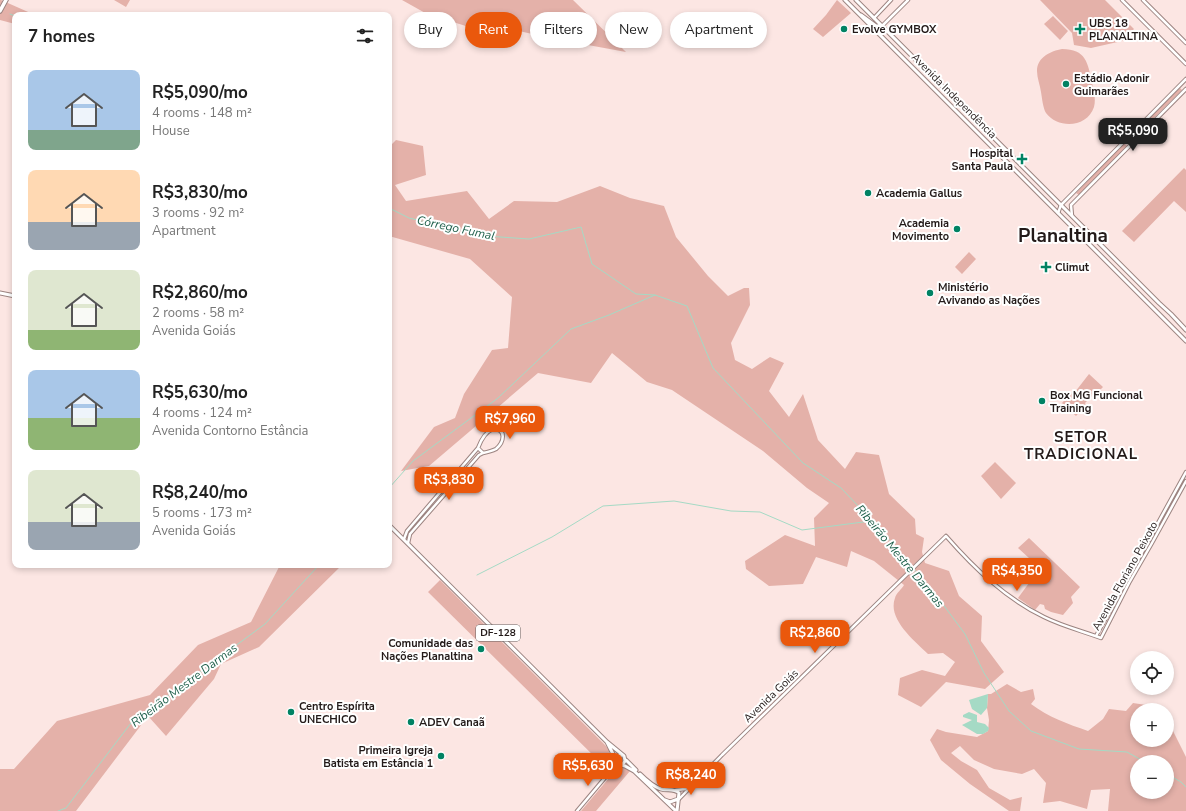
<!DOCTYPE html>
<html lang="en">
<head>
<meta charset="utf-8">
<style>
  :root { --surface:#fff; --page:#f2f2f2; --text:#222; --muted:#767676; --accent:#ea580c }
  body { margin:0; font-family:"Nunito Sans",sans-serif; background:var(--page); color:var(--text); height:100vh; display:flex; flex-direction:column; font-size:15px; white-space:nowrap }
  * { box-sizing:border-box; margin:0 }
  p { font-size:13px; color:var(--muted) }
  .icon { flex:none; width:22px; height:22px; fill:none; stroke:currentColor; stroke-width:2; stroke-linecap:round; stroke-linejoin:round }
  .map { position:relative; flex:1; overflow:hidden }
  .sheet { position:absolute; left:12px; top:12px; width:380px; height:556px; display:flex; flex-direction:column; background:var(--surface); border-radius:8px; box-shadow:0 2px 6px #0003 }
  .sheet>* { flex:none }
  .guide { position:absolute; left:404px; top:12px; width:380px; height:36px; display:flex; gap:8px }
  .controls { position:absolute; left:1130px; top:651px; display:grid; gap:8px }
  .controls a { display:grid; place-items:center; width:44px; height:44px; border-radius:50%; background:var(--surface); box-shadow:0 2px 6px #0003; font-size:20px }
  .price { position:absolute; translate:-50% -34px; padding:0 9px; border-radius:8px; background:var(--accent); color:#fff; font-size:13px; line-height:26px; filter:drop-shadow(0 1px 2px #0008) }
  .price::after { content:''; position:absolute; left:50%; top:24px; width:12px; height:9px; margin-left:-6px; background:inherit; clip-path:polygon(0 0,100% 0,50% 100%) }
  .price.on { background:#222; color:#fff }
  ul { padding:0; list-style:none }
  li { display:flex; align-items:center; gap:12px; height:100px; padding:0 16px }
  li span { display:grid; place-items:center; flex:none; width:112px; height:80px; border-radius:8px; color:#555 }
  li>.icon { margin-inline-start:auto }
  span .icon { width:48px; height:48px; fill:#fffc; stroke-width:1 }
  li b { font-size:17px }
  h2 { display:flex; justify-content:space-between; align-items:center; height:48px; padding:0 16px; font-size:17px }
  .chip { padding:0 14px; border-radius:18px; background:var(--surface); box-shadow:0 2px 6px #0003; font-size:14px; line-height:36px }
  .chip.on { background:var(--accent); color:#fff }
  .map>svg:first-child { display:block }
</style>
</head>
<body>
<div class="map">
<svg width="1186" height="811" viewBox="0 0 1186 811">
  <rect width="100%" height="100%" fill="#fce6e3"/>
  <path fill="#e4b1a9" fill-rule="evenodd" d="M0 0H1L35 15H15V24L0 20Z
    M114 0H130L126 7Z
    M402 0H573L626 52 550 38 519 31H482L427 14Z
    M837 0 851 13 823 37 813 29 826 15Z
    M1040 0H1105L1134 29 1122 41 1091 48 1074 45 1072 33Z
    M1053 16 1068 31 1060 40 1044 24Z
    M1062 49C1086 49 1088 63 1092 83 1094 91 1096 99 1094 107 1087 128 1058 129 1046 113 1043 108 1042 98 1041 92 1040 85 1037 78 1037 71 1037 57 1051 51 1062 49Z
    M1180 88 1182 90 1134 138 1131 136Z
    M396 140 423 146 426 175 395 185 406 201 467 191 489 219 514 201 557 202 600 186 630 198 664 206 676 237 708 276 728 296 744 288H749L750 305 731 343 735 360 752 369 770 357 784 363 769 391 789 417 803 394 818 440 845 469 856 452 879 455 889 494 915 519 916 534 924 538 922 552 925 563 949 571 959 596 982 616 981 641 1004 672 985 689 946 682 921 707 898 695 900 678 922 670 945 676 955 662 943 653 928 654C915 641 887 619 895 598 896 593 902 589 904 585L874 561 851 551 847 567 816 557 803 584 769 586 746 569 745 561 785 535 815 546 814 518 829 503 807 488 763 451 672 390 647 382 612 353 591 383 538 373 429 466 401 471 434 427 455 418 464 394 492 350 508 348 512 297 470 259 389 236V147Z
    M1124 143 1127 146 1079 195 1076 193Z
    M1184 168 1186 170V212L1174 201 1134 242 1122 231Z
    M969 252 976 259 962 274 955 267Z
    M1089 374 1103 387 1098 392H1096L1085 403 1086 405 1076 416 1062 403 1072 392H1075Z
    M995 462 1016 483 1001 499 981 476Z
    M1029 538 1080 587 1071 597 1073 603 1063 615 1051 612 1045 609 1044 605 1040 604 1035 610 1018 598 1040 568 1018 548Z
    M281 565H342L259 647 221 664 214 679 166 736 148 716 76 811H0V769H14L57 721 150 695 198 645 251 622 279 567Z
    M440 580 610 750 605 767 428 592Z
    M1007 684 1021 692 1033 689 1035 699 1031 704C1048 717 1068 724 1088 731L1103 719 1109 709 1126 711 1133 703 1146 705 1156 709 1157 710H1137V740H1167V723L1172 729 1186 757V811H1108L1110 789 1091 790 1087 809 1060 801 1043 803 1046 783 1034 769 1022 774 994 769 974 760 960 746 951 753 961 761 977 770 989 788 1010 800 1022 797 1020 811H1009L970 784 941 760 930 740 937 729 946 732 977 737 988 731 989 720 987 708 988 694H991ZM1137 762H1167V792H1137Z
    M620 767 625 768 630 771 596 811H581L614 772Z"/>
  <path fill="#a5dac5" d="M988 694 987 708 981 715 972 709 969 700Z
    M969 712 977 715V722L985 724 989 728 988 731 983 734H977L962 725 972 720 963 717V715Z"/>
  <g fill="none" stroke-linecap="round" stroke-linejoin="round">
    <path stroke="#a5dac5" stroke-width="1" d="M10 14 15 16
      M389 208 409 218 486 236 529 239 581 227 592 264 636 294 655 295 687 306 713 368 803 463 841 488 882 531 939 599 965 634 984 673 1009 711 1031 731 1079 749 1127 752 1145 762
      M389 488 413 461 498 398 571 329 609 315 655 295
      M477 575 552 537 603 506 674 501 731 511 760 512 802 530 871 521
      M1167 774 1181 782 1186 787
      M58 811 66 808 131 723 265 624 319 565"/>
    <defs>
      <path id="minor" d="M1122 0 1186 64
        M1143 0 1186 43
        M874 18 891 0
        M882 26 908 0
        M1058 213 1061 205 1186 79
        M1072 216 1071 205 1186 89
        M493 429C507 429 504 442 496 449 492 451 488 452 483 453L478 448C481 440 485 432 493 429Z
        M404 539 407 531 478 448
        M408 543 410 534 479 455 483 453
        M1096 636 1186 472
        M610 771 615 761
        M676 790 685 789 689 786
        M679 799 722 755 946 536C974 568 1005 598 1044 617 1062 626 1082 631 1101 638L1129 583 1152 543 1186 481
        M577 811 609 773 614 768 620 765"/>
      <path id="major" d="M845 0 1186 341
        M856 0 1159 303 1171 314 1186 330
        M861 15 876 26H882
        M0 293 15 296
        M389 525 607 742 624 756 625 761 622 765
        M607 742 615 758
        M622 755C616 755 614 759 617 764L625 766 634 771 676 811
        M626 760 636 770
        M640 774C646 780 652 786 661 789 667 791 674 788 679 793L677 811
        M665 800 670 802 678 799"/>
      <path id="highway" d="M0 11 6 0"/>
    </defs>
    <use href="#minor" stroke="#9c8481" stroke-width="4.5"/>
    <use href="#major" stroke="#9c8481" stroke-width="5"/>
    <use href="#highway" stroke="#9c8481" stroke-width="5.5"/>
    <use href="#minor" stroke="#fff" stroke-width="2.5"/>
    <use href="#major" stroke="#fff" stroke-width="3"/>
    <use href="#highway" stroke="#fff" stroke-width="3.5"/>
  </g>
  <g fill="#008263" stroke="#fff" stroke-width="1.5">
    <circle cx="844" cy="29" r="4"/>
    <path d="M1078 23h4v4h4v4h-4v4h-4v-4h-4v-4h4z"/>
    <circle cx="1066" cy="84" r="4"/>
    <path d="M1020 153h4v4h4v4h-4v4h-4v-4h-4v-4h4z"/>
    <circle cx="868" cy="193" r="4"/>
    <circle cx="957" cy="229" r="4"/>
    <path d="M1044 261h4v4h4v4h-4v4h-4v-4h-4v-4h4z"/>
    <circle cx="930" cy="293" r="4"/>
    <circle cx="1042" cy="401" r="4"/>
    <circle cx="481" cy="649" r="4"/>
    <circle cx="291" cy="712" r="4"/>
    <circle cx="411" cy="722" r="4"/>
    <circle cx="441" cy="756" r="4"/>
  </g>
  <g text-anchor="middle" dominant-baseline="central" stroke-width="4" stroke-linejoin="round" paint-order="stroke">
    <rect fill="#fff" stroke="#655f5e" stroke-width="1" x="476" y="625" width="44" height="16" rx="3"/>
    <g font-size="10" font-weight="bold" fill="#231a19">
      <text x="498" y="633">DF-128</text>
    </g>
    <g font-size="11" font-weight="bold" fill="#231a19" stroke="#fff" text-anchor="start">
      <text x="1089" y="23">UBS 18<tspan x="1089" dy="13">PLANALTINA</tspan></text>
      <text x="852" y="29">Evolve GYMBOX</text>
      <text x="1074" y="78">Estádio Adonir<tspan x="1074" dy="13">Guimarães</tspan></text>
      <text x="1013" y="153" text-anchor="end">Hospital<tspan x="1013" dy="13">Santa Paula</tspan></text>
      <text x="876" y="193">Academia Gallus</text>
      <text x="949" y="223" text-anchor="end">Academia<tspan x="949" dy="13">Movimento</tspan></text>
      <text x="1055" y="267">Climut</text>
      <text x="938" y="287">Ministério<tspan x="938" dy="13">Avivando as Nações</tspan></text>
      <text x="1050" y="395">Box MG Funcional<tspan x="1050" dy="13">Training</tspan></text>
      <text x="473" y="643" text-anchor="end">Comunidade das<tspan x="473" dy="13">Nações Planaltina</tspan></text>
      <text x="299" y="706">Centro Espírita<tspan x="299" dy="13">UNECHICO</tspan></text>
      <text x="419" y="722">ADEV Canaã</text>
      <text x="433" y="750" text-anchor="end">Primeira Igreja<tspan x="433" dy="13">Batista em Estância 1</tspan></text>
    </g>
    <g font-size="11" fill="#231a19" stroke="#fff">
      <text transform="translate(954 96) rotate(45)">Avenida Independência</text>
      <text transform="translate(1125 576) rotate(-61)">Avenida Floriano Peixoto</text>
      <text transform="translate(771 696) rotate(-44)">Avenida Goiás</text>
    </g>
    <g font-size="12" font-style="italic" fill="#1e5f4a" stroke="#fff">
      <text transform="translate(456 228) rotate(12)">Córrego Fumal</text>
      <text transform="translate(900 556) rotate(50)">Ribeirão Mestre Darmas</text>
      <text transform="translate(184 685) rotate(-37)">Ribeirão Mestre Darmas</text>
    </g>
    <g font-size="15" font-weight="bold" letter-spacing="1" fill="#231a19" stroke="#fff">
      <text x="1081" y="437">SETOR<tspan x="1081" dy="17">TRADICIONAL</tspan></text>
    </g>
    <g font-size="19" font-weight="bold" fill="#231a19" stroke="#fff">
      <text x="1063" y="236">Planaltina</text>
    </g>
  </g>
</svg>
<div class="controls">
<a><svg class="icon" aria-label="locate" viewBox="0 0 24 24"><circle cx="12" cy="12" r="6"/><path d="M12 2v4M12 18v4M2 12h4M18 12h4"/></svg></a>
<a>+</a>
<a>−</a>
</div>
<b class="price on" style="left:1133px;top:152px">R$5,090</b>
<b class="price" style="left:510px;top:440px">R$7,960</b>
<b class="price" style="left:449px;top:501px">R$3,830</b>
<b class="price" style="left:1017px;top:592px">R$4,350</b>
<b class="price" style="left:815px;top:654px">R$2,860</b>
<b class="price" style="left:588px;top:787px">R$5,630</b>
<b class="price" style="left:691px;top:796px">R$8,240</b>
<div class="guide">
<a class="chip">Buy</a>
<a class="chip on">Rent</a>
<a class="chip">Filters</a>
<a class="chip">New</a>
<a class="chip">Apartment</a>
</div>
<section class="sheet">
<h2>7 homes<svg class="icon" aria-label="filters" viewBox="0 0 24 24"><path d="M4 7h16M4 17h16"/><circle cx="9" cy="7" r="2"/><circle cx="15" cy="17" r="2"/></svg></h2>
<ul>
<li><span style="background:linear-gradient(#a9c7e8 75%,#7fa58c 0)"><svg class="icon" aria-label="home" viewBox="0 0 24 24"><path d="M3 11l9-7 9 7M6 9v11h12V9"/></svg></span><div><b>R$5,090/mo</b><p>4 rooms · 148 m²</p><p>House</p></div></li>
<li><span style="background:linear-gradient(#ffd9b3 65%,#9aa5b1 0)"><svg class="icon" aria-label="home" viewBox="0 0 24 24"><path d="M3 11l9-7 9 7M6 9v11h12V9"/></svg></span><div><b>R$3,830/mo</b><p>3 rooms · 92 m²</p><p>Apartment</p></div></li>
<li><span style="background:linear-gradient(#dfe7d0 75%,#8fb573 0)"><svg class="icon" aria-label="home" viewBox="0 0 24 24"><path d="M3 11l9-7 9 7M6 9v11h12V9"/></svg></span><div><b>R$2,860/mo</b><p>2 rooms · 58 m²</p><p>Avenida Goiás</p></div></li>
<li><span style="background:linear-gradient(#a9c7e8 60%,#8fb573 0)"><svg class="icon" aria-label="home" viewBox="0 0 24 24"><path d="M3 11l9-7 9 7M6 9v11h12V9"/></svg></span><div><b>R$5,630/mo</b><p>4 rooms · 124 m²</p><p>Avenida Contorno Estância</p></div></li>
<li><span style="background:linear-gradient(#dfe7d0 65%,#9aa5b1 0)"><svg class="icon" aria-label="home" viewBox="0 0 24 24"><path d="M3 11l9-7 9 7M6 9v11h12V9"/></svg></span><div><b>R$8,240/mo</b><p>5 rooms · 173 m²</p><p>Avenida Goiás</p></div></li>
</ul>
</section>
</div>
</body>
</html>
